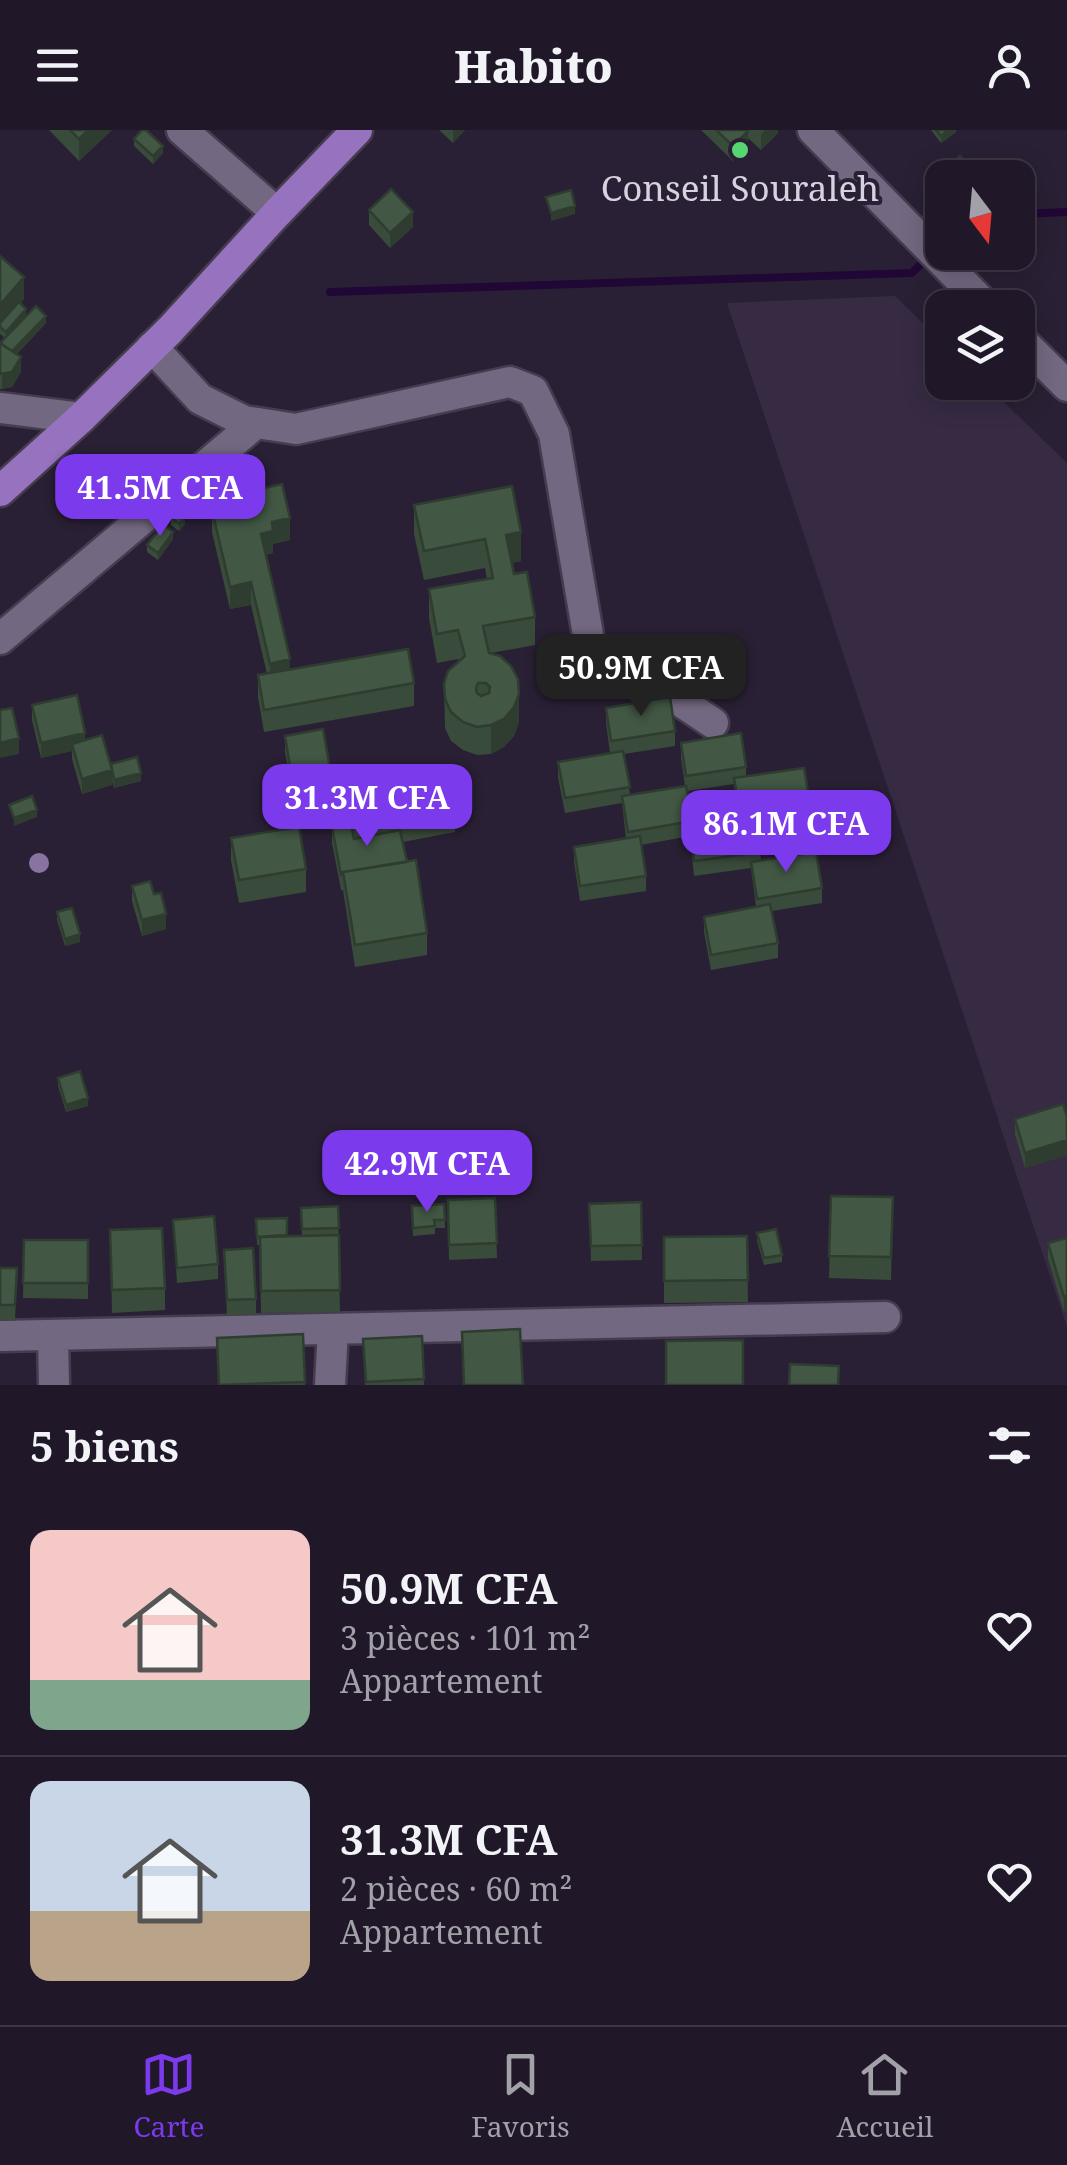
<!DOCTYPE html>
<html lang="fr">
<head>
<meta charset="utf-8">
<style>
  :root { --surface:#201828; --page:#282130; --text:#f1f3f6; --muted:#a2a0a8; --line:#3d3745; --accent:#7c3aed }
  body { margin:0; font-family:"Noto Serif",serif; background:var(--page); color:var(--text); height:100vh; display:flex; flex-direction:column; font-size:38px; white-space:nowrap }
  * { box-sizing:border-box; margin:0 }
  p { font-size:32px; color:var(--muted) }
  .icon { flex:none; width:55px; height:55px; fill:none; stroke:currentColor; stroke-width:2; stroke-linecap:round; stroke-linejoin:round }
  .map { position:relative; height:1255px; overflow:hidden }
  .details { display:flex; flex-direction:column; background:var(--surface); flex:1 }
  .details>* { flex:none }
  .needle { width:65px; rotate:164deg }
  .buttons { position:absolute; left:925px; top:30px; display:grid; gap:20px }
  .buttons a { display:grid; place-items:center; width:110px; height:110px; border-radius:20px; background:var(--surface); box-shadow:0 5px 25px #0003,0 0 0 2px var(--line); font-size:50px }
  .price { position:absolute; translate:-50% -85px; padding:0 22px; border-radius:20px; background:var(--accent); color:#fff; font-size:32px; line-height:65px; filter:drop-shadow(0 2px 5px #0008) }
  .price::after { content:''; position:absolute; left:50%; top:60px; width:30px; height:22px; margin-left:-15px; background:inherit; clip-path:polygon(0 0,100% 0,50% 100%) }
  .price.active { background:#222; color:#fff }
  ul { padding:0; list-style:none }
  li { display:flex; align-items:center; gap:30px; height:250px; padding:0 30px }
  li+li { border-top:2px solid var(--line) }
  li span { display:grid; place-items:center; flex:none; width:280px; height:200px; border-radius:20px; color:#555 }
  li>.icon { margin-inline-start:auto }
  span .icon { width:120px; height:120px; fill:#fffc; stroke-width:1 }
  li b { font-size:42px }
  h2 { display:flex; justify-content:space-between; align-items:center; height:120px; padding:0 30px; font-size:42px }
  header { display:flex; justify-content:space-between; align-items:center; height:130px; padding:0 30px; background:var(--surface); font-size:45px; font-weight:800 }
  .tab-bar { display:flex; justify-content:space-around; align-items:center; height:140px; border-top:2px solid var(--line); background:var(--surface); font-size:28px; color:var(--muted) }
  .tab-bar a { display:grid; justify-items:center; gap:5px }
  .tab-bar .active { color:var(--accent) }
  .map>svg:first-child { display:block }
</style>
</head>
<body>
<header><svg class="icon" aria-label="menu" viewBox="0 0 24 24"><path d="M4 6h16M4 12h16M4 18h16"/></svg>Habito<svg class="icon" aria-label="person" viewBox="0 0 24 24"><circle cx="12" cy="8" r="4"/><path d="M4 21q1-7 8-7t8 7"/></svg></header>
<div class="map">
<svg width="1067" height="1255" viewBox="0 0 1067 1255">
  <rect width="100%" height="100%" fill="#2a2035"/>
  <path fill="#372b44" d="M895 166 942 212V252L984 253 1067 333V1197L727 173Z"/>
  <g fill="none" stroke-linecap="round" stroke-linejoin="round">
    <path stroke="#210736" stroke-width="8" d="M1018 84 1067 82
      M330 162 912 143 929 126"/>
    <defs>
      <path id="minor" d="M182 0 277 83
        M813 0 988 178
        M1018 207 1067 256
        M152 217 200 269 244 291 296 299 510 252 533 261 554 304 590 517 615 541 656 555 713 593
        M0 278 81 288
        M0 509 256 293
        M53 1205 54 1255
        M0 1206 885 1187
        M330 1255 333 1199"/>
      <path id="major" d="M0 361 81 288 170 200 277 83 357 0"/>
    </defs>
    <use href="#minor" stroke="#453d4f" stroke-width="35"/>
    <use href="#major" stroke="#453d4f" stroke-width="35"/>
    <use href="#minor" stroke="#736881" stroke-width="30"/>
    <use href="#major" stroke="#9772be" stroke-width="30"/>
  </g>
  <circle fill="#8974a1" cx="39" cy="733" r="10"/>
  <path fill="#394b3a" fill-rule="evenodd" d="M49 0H112L79 31Z
    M439 0H465L453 13Z
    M701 0H778V3L761 20 748 8V16L733 31Z
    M931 0H956V2L941 13Z
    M134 9 163 23 153 34 134 16Z
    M947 37 969 44 965 48H950L947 45Z
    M369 80 413 97 390 118 369 95Z
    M0 126 24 169 20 174 26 186 46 193 17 224 21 242 12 257 2 259H0V213L5 208 0 204Z
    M512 356 521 431 512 433 514 444 535 487V515L491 523 519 592 514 606 504 617 491 624 477 625 463 620 451 611 445 598 444 554 459 531 458 529 437 533 429 488V459L487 449 485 438 424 450 414 404V375Z
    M252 361 290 410 273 414V423L266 425 290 540 414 553V576L264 602 258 567V545L267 544 251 475 230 479 212 402V380L252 371Z
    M171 387 185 394 179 401 171 395Z
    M173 409 158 430 147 422V415Z
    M32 575 85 610 111 634 141 651 114 658 112 651V655L82 664 72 629V621L41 628 32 590Z
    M606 578 675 601V616L624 624 630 665 685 656 681 628V613L746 637V647L810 673V688L758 696 761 731 822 758V773L772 781 778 813V828L711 840 704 802V787L756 777 751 738 694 746 690 706 641 715 646 746V761L580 771 574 732V717L626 709 622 673 565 683 558 647V632L610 623 606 593ZM734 654 738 691 693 697 687 661Z
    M285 606 335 666V681L296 688 285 622Z
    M349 659 455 680V702L403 712 427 803V825L355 837 343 760H341L332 713V697L354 709 349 682Z
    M231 708 306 739V762L239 773 231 730Z
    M132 756 154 764 166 799 142 806 132 771Z
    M57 782 80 812 65 816 57 790Z
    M58 948 88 976 66 982 58 956Z
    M1067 987V1025L1025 1038 1015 1004V989Z
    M831 1066 893 1067 891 1150 829 1148Z
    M495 1068 497 1128 449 1130 448 1070Z
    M641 1072 642 1130 591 1131 589 1074Z
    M444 1074 445 1098H435V1104L413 1106 412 1076Z
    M338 1076 340 1182 261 1183 260 1115H257L256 1089 287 1106H302L301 1078Z
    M173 1090 218 1134V1149L177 1153Z
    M110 1100 165 1158V1180L112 1183Z
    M757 1103 782 1125V1132L764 1135 757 1111Z
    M747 1106 748 1172 664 1173V1107Z
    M1067 1108 1064 1182 1048 1129V1113Z
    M24 1110H88V1169L23 1168Z
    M224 1120 256 1169V1184L227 1186Z
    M0 1138H17L15 1191 0 1190Z
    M303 1204 305 1255H218L217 1208Z
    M422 1206 424 1255H365L363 1209Z"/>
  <path fill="#2e3d30" d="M88 0H112L79 31V9Z
    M453 0H465L453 13Z
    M765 0H778V3L761 20V5Z
    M948 0H956V2L941 13V6Z
    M748 1V16L733 31V16Z
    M163 16V23L153 34V26Z
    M969 36V44L965 48H957Z
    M575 76V84L551 91V83Z
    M413 82V97L390 118V103Z
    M24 147V169L0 197V211V175Z
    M26 179V186L6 209V202Z
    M46 186V193L11 230V223Z
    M21 227V242L12 257 2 259V244Z
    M185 386V394L179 401V394Z
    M290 388V410L273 414V423L261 426V404L272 392Z
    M173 402V409L158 430V423Z
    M521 402V431L506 434V405Z
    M251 452V475L230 479V457Z
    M290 529V551L270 556V534Z
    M519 564V592L514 606 504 617 491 624V595Z
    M85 603V618L72 614V621L41 628V613Z
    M19 608V624L0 628V613Z
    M112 640V655L82 664V649Z
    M141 643V651L114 658V650Z
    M37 680V687L14 696V688Z
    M166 784V799L142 806V790Z
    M80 804V812L65 816V809Z
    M88 968V976L66 982V975Z
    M1067 1010V1025L1025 1038V1023Z
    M1067 1166V1181L1064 1182V1167Z"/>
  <path fill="#425744" stroke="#2e3d30" stroke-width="2.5" fill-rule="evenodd" d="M70 0H88L79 9Z
    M142 0H146L163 16 153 26 134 9Z
    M716 0H748V1L733 16Z
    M936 0H948L941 6Z
    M960 26 969 36 956 48 947 37Z
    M391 59 413 82 390 103 369 80Z
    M571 60 575 76 551 83 546 67Z
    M0 126 24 147 0 175Z
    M19 172 26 179 6 202 0 197V193Z
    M36 176 46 186 12 221 4 216 1 212Z
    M0 213 21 227 12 242 0 244Z
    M282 354 290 388 272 392 273 401 261 404 290 529 270 534 251 452 230 457 212 380 254 370 252 361Z
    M512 356 521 402 506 405 514 444 527 442 535 487 483 496 489 523 500 526 511 536 518 549 519 564 514 577 504 589 491 595 477 597 463 592 451 582 445 569 444 554 448 541 465 526 458 500 437 504 429 459 493 448 485 409 424 421 414 375ZM478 553H486L490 557 489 563 481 566 477 563 476 558Z
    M177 380 185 386 179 394 171 387Z
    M163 394 173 402 158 423 147 415Z
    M408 519 414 553 264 580 258 545Z
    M77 565 85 603 41 613 32 575Z
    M670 567 675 601 611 611 606 578Z
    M12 578 19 608 0 613V580Z
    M323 599 335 666 296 673 285 606Z
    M741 603 746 637 686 646 681 613Z
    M102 605 112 640 82 649 72 614Z
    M623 621 630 657 565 668 558 632Z
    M137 627 141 643 114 650 111 634Z
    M804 638 810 673 740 684 734 648Z
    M448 641 455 680 356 698 349 659Z
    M686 656 693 691 628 702 622 666Z
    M32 666 37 680 14 688 9 675Z
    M757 688 761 722 694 731 690 697Z
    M351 694 354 709 400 700 407 732 343 742V744L341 745 332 697Z
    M299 697 306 739 239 750 231 708Z
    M640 706 646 746 580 756 574 717Z
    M816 722 822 758 757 769 751 732Z
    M416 730 427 803 355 815 343 742Z
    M150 751 154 764 161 763 166 784 142 790 132 756Z
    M770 774 778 813 711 825 704 787Z
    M72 778 80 804 65 809 57 782Z
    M80 941 88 968 66 975 58 948Z
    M1063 974 1067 987V1010L1025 1023 1015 989Z
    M831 1066 893 1067 891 1127 829 1126Z
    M495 1068 497 1113 449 1115 448 1070Z
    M641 1072 642 1115 591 1116 589 1074Z
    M444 1074 445 1090H434L435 1096 413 1098 412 1076Z
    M338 1076 339 1098 302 1099 301 1078Z
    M214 1086 218 1134 177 1138 173 1090Z
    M287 1088V1105L257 1107 256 1089Z
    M162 1098 165 1158 112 1160 110 1100Z
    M776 1099 782 1125 764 1128 757 1103Z
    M339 1105 340 1160 261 1161 260 1107Z
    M747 1106 748 1150 664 1151V1107Z
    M1067 1108V1166L1064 1167 1048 1113Z
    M24 1110H88V1153H23Z
    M253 1118 256 1169 227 1170 224 1120Z
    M0 1138H17L15 1175H0Z
    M520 1199 523 1255H464L462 1202Z
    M303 1204 305 1252 219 1255 217 1208Z
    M422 1206 424 1249 366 1252 363 1209Z
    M743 1210V1255H666V1211Z
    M790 1234 839 1236 838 1255H789Z"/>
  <circle fill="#56d671" stroke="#2a2035" stroke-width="4" cx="740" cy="20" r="10"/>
  <g text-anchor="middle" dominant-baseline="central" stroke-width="8" stroke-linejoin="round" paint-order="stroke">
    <g font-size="35" fill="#d8d2e0" stroke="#2a2035">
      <text x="740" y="57">Conseil Souraleh</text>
    </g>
  </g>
</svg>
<div class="buttons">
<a><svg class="needle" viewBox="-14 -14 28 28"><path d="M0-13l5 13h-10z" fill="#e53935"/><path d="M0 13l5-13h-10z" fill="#a2a0a8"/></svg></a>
<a><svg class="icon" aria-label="layers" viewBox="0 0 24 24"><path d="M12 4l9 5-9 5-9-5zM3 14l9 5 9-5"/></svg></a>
</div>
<b class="price" style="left:160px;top:409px">41.5M CFA</b>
<b class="price active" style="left:641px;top:589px">50.9M CFA</b>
<b class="price" style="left:367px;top:719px">31.3M CFA</b>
<b class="price" style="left:786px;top:745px">86.1M CFA</b>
<b class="price" style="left:427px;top:1085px">42.9M CFA</b>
</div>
<section class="details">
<h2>5 biens<svg class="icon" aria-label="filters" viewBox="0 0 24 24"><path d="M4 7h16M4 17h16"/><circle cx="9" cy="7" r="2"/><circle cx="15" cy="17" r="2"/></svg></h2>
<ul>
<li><span style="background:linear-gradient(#f6c9c9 75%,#7fa58c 0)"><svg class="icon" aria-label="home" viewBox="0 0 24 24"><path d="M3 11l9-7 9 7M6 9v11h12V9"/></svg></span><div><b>50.9M CFA</b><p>3 pièces · 101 m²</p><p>Appartement</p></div><svg class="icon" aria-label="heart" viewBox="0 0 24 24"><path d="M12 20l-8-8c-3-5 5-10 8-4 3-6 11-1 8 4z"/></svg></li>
<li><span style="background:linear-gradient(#c9d6e8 65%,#b9a48a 0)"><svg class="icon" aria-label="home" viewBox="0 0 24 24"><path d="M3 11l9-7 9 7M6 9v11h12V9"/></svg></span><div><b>31.3M CFA</b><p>2 pièces · 60 m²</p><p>Appartement</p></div><svg class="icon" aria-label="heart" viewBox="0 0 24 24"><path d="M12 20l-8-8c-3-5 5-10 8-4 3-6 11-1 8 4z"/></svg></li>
</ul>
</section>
<nav class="tab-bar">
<a class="active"><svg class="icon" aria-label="map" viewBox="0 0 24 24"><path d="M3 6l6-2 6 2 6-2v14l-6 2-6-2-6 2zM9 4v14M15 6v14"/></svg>Carte</a>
<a><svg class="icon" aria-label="saved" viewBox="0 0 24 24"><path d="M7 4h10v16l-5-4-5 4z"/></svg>Favoris</a>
<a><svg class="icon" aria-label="home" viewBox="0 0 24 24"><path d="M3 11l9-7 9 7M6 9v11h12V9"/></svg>Accueil</a>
</nav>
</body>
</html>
